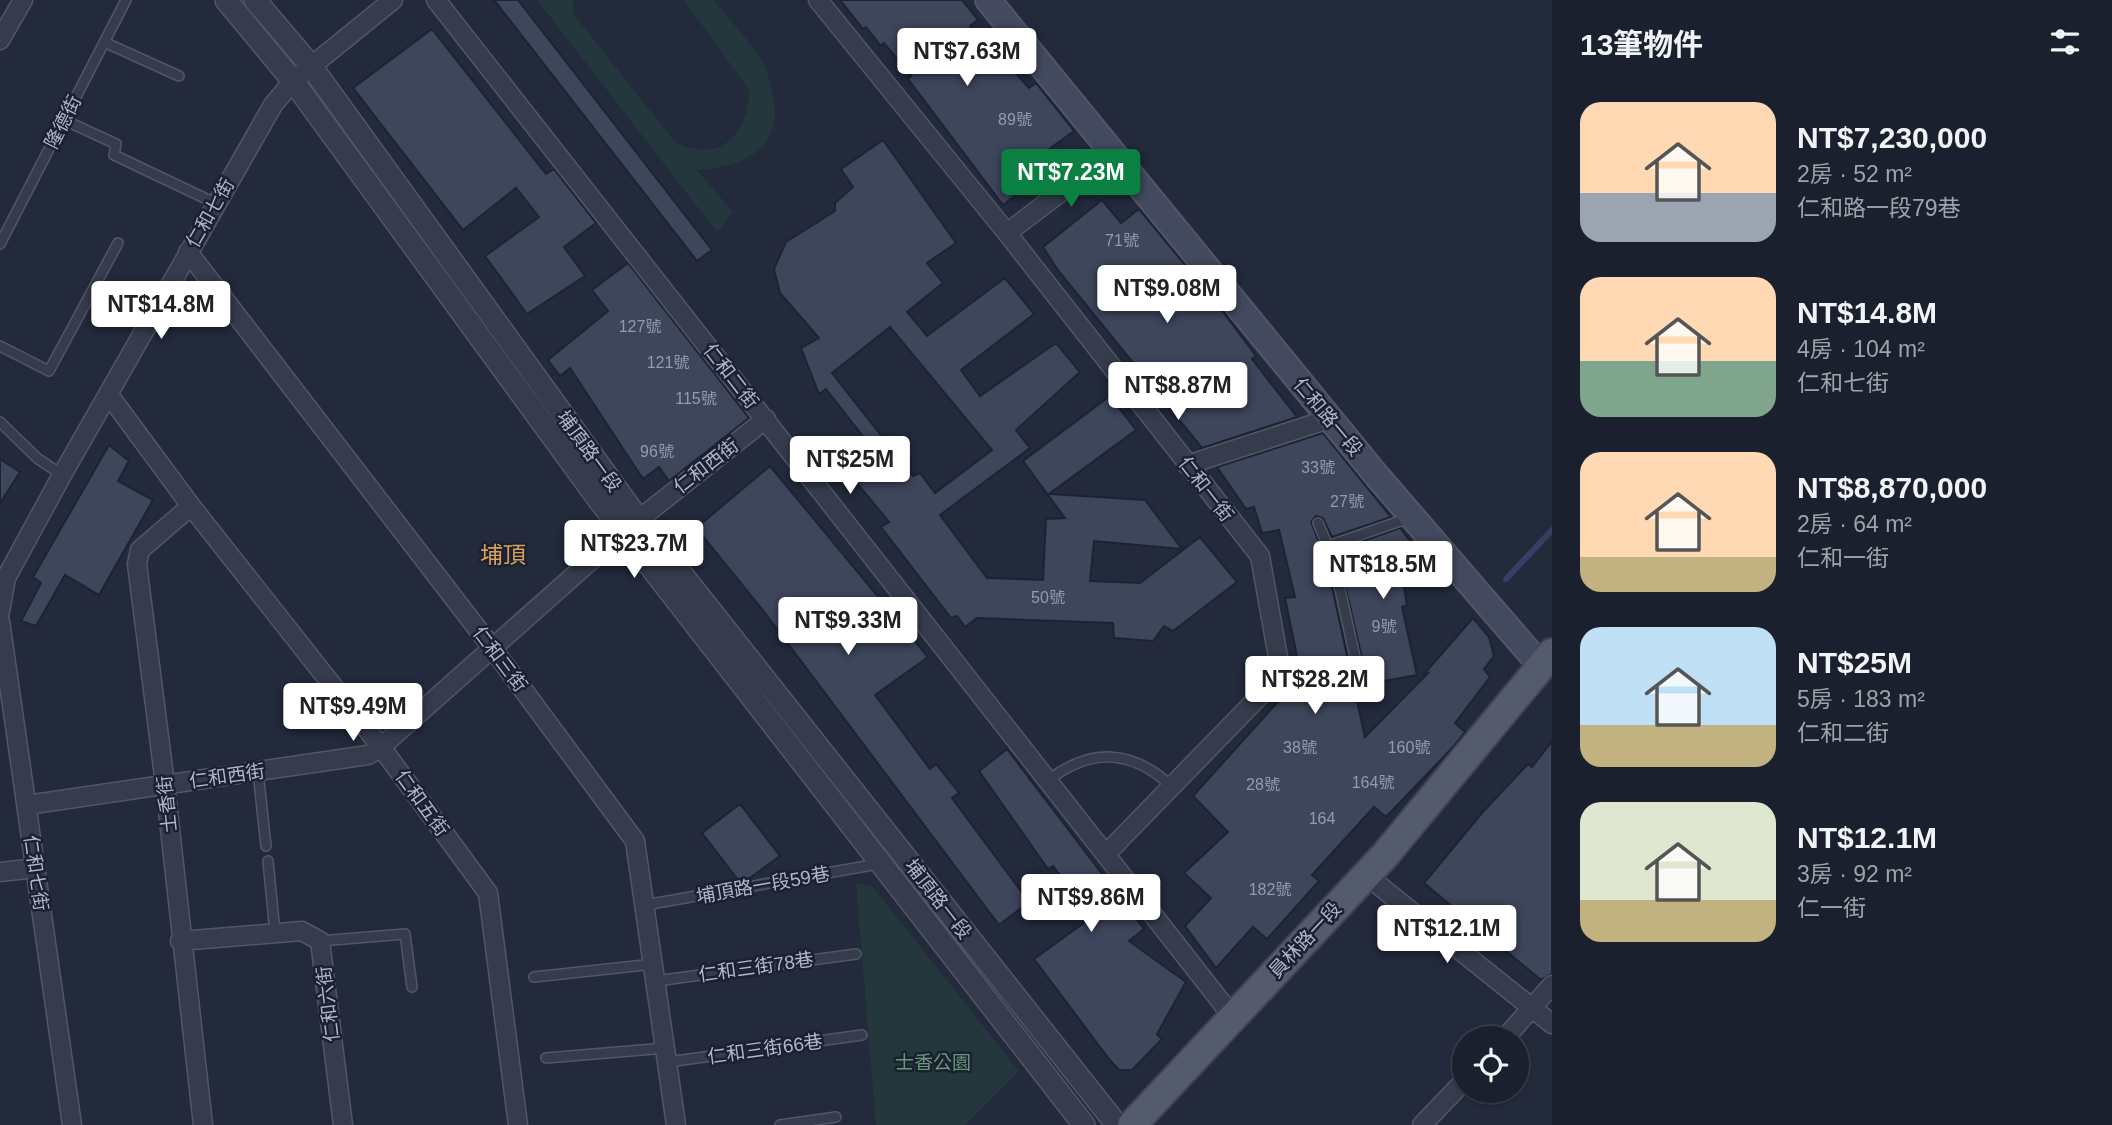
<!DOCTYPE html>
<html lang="zh-TW">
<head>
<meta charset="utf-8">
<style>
  :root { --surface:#1a202d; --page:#232835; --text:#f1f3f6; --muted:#9fa3aa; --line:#383e49; --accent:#0b8043 }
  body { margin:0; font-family:Arial,"Noto Sans TC",sans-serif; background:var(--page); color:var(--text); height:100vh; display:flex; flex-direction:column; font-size:26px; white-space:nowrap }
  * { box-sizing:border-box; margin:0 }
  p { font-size:23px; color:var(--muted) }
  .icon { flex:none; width:38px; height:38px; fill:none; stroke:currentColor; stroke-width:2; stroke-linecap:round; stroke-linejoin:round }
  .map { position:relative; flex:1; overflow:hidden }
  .sheet { display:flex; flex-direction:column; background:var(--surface); width:560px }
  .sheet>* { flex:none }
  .tools { position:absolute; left:1452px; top:1026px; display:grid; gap:14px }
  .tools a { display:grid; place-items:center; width:77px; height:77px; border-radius:50%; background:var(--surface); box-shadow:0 2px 5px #0004,0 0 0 2px var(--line); font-size:35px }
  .price { position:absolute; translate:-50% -60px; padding:0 16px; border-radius:7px; background:#fff; color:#222; font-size:23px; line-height:46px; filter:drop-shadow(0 2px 4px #0008) }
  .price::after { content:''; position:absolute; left:50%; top:42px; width:21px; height:16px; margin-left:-10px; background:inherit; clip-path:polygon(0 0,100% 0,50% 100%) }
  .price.on { background:var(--accent); color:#fff }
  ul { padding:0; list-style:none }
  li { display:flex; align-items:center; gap:21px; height:175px; padding:0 28px }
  li span { display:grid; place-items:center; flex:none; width:196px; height:140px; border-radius:21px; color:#555 }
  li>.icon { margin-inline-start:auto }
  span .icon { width:84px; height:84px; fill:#fffc; stroke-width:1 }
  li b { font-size:30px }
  h2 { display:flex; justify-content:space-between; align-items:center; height:84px; padding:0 28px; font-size:30px }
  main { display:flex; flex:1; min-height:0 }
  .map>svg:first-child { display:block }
</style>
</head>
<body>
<main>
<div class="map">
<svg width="1552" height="1125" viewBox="0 0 1552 1125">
  <rect width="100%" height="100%" fill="#222a3c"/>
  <path fill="#24373d" d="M537 0H572L575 16 675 142C718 164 749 136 749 90L684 0H714C729 20 748 39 762 60 768 70 771 85 773 96 784 150 742 167 697 170L733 212 717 232Z
    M856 883 873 887 1019 1071 965 1125H876Z"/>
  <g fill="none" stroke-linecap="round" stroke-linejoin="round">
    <path stroke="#334062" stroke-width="6" d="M1506 579 1552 530"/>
  </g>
  <path fill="#3e465c" stroke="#1d2333" stroke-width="2" fill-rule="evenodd" d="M494 0H518L712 250 697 261Z
    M840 0H962L978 20 970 26 997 62 999 60 1007 71 1011 68 1029 88 1036 83 1074 131 1026 166 1037 179 1003 205 908 79 911 76 884 43 881 46 866 27 863 29Z
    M432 29 546 174 554 169 596 223 564 247 585 276 527 314 485 256 539 217 516 188 463 230 353 88Z
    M883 140 956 243 927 263 943 283 907 312 927 336 1005 278 1034 314 961 370 980 396 1056 343 1080 372 1016 430 1030 448 940 515 987 578 1043 580 1046 519 1065 518 1023 461 1110 396 1136 430 1049 494 1145 500 1182 549 1094 541 1090 581 1140 583 1200 537 1237 582 1173 631 1164 626 1153 641 1114 638 1113 623 977 618 965 627 957 616 951 618 881 527 889 522 842 465 869 444 826 389 819 394 801 348 819 338 780 293 774 269 786 242 835 211V203L853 187 841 169ZM890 327 992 450 935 493 920 473 913 476 832 373Z
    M1102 200 1121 223 1139 209 1218 305 1256 356 1252 359 1297 417 1202 448 1057 269 1043 247Z
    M628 263 749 418 669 481 659 467 643 479 570 368 560 376 548 360 608 311 592 290Z
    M1323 433 1391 517 1332 537 1323 518 1316 516 1311 522 1326 560 1365 737 1428 673 1424 674 1473 618 1489 637 1494 656 1484 669 1490 677 1455 723 1465 732 1453 747 1386 817 1374 807 1312 875 1319 881 1267 939 1253 927 1216 968 1185 926 1211 898 1184 873 1228 832 1193 796 1301 676 1285 598 1295 597 1279 530 1262 533 1254 507 1246 509 1217 467Z
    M109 445 129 461 118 481 153 500 99 595 65 575 36 626 21 621 41 583 33 577Z
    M0 459 20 472 0 503Z
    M770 466 928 657 875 695 930 769 936 764 959 793 952 798 1029 902 999 925 762 609 696 528Z
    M1400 528 1441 579 1404 587 1407 605 1402 607 1417 675 1368 684 1337 550Z
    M1552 741V974L1541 980 1424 883 1482 813 1528 764 1532 767Z
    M1007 749 1144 929 1129 941 1186 982 1157 1034 1162 1039 1132 1070H1119L1109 1059 1034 959 1092 917 1053 866 1048 869 979 771Z
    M740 804 780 856 747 880 739 881 702 833Z"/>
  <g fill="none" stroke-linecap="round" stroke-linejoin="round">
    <defs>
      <path id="service" d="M104 42 179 76
        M64 120 116 144 114 155 215 203
        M0 244 126 0
        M0 346 49 371 118 243
        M0 422 37 458 62 475
        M1318 523 1333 558 1363 693
        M1328 546 1409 518
        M258 772 266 846
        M1049 780C1091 747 1133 750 1171 786
        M268 861 275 933
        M645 905 878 864
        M320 941 405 934 412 987
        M534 977 654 964
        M656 981 856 954
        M546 1058 666 1048
        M668 1062 862 1035
        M780 1125 836 1117"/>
      <path id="minor" d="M436 0 1233 1017
        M818 0 1007 233 1260 556 1281 674 1106 854
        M0 40 23 0
        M1007 233 1111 154
        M188 252 493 649 635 841 676 1125
        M109 395 191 506 381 747 488 893 518 1125
        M1187 465 1329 419
        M191 506 140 550 137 564 165 784 203 1125
        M0 611 6 578 62 475 273 105 293 81 393 0
        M0 621 72 1125
        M27 805 368 755 381 747 623 532 766 419
        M0 872 35 868
        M1366 875 1552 1024
        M180 941 302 931 320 941 343 1125
        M1505 1038 1552 985
        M1422 1125 1465 1080"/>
      <path id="tertiary" d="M226 0 293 81 601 503 1084 1125
        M255 0 311 66 639 520 1117 1125"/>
      <path id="secondary" d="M988 0 1377 476 1542 667"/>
      <path id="primary" d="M1132 1125 1386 854 1552 653"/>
    </defs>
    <use href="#service" stroke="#515767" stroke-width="12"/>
    <use href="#minor" stroke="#515767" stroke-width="21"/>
    <use href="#tertiary" stroke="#515767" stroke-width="24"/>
    <use href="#secondary" stroke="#515767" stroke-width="28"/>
    <use href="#primary" stroke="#3f4555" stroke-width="32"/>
    <use href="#service" stroke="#363c4c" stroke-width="9"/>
    <use href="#minor" stroke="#363c4c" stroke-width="18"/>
    <use href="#tertiary" stroke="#363c4c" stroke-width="21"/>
    <use href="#secondary" stroke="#434a5f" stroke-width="24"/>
    <use href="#primary" stroke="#535b6c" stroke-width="28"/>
  </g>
  <g text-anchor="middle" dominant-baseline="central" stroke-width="5" stroke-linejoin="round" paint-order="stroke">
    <g font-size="16" fill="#949bad">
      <text x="1015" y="119">89號</text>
      <text x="1122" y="240">71號</text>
      <text x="640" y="326">127號</text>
      <text x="668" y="362">121號</text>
      <text x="696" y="398">115號</text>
      <text x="657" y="451">96號</text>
      <text x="1318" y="467">33號</text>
      <text x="1347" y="501">27號</text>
      <text x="1048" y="597">50號</text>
      <text x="1384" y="626">9號</text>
      <text x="1300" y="747">38號</text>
      <text x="1409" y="747">160號</text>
      <text x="1373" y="782">164號</text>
      <text x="1263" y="784">28號</text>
      <text x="1322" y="818">164</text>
      <text x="1270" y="889">182號</text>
    </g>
    <g font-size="19" fill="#b1b7c8" stroke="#1b2131">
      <text transform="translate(63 122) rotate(-63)">隆德街</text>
      <text transform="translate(210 213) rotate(-60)">仁和七街</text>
      <text transform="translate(731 376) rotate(52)">仁和二街</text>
      <text transform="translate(1328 417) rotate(50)">仁和路一段</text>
      <text transform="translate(589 451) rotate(54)">埔頂路一段</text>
      <text transform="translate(706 466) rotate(-38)">仁和西街</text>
      <text transform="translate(1206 489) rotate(52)">仁和一街</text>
      <text transform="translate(500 659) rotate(53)">仁和三街</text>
      <text transform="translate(227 776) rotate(-8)">仁和西街</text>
      <text transform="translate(422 803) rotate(54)">仁和五街</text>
      <text transform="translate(167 804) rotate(-96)">士香街</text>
      <text transform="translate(36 873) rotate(82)">仁和七街</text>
      <text transform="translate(763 885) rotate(-10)">埔頂路一段59巷</text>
      <text transform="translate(938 899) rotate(52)">埔頂路一段</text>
      <text transform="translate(1305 940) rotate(-47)">員林路一段</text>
      <text transform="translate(756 967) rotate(-8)">仁和三街78巷</text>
      <text transform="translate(328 1004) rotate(-97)">仁和六街</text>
      <text transform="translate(765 1049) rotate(-8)">仁和三街66巷</text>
    </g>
    <g font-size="19" fill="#679979" stroke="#1b2131">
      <text x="933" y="1062">士香公園</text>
    </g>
    <g font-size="23" fill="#d7a15c" stroke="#1b2131">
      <text x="503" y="555">埔頂</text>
    </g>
  </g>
</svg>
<div class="tools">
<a><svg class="icon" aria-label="locate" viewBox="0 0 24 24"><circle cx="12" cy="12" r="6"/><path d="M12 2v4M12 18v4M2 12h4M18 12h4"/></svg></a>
</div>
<b class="price" style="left:967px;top:88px">NT$7.63M</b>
<b class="price on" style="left:1071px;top:209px">NT$7.23M</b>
<b class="price" style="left:1167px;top:325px">NT$9.08M</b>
<b class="price" style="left:161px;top:341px">NT$14.8M</b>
<b class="price" style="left:1178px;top:422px">NT$8.87M</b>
<b class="price" style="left:850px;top:496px">NT$25M</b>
<b class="price" style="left:634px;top:580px">NT$23.7M</b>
<b class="price" style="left:1383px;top:601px">NT$18.5M</b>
<b class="price" style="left:848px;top:657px">NT$9.33M</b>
<b class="price" style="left:1315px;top:716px">NT$28.2M</b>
<b class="price" style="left:353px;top:743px">NT$9.49M</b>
<b class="price" style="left:1091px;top:934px">NT$9.86M</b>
<b class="price" style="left:1447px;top:965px">NT$12.1M</b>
</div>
<section class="sheet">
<h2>13筆物件<svg class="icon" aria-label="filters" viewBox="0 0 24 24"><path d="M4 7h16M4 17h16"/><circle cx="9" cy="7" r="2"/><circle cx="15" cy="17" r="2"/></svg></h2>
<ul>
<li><span style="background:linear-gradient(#ffd9b3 65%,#9aa5b1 0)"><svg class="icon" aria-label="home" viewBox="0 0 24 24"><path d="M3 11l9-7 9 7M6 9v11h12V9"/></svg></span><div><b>NT$7,230,000</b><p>2房 · 52 m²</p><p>仁和路一段79巷</p></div></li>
<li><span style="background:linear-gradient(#ffd9b3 60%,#7fa58c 0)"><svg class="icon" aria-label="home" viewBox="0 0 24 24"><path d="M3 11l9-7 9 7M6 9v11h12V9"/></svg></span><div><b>NT$14.8M</b><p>4房 · 104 m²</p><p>仁和七街</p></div></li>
<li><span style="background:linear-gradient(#ffd9b3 75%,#c2b280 0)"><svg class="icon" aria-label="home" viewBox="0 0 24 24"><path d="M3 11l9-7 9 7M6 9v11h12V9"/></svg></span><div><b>NT$8,870,000</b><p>2房 · 64 m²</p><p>仁和一街</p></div></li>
<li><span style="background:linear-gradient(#bfe0f5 70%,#c2b280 0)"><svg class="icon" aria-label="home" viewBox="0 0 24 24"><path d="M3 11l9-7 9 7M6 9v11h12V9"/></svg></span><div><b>NT$25M</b><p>5房 · 183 m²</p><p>仁和二街</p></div></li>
<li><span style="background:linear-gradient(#dfe7d0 70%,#c2b280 0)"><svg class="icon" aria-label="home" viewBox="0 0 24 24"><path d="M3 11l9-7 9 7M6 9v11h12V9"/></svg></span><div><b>NT$12.1M</b><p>3房 · 92 m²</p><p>仁一街</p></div></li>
</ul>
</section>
</main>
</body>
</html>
